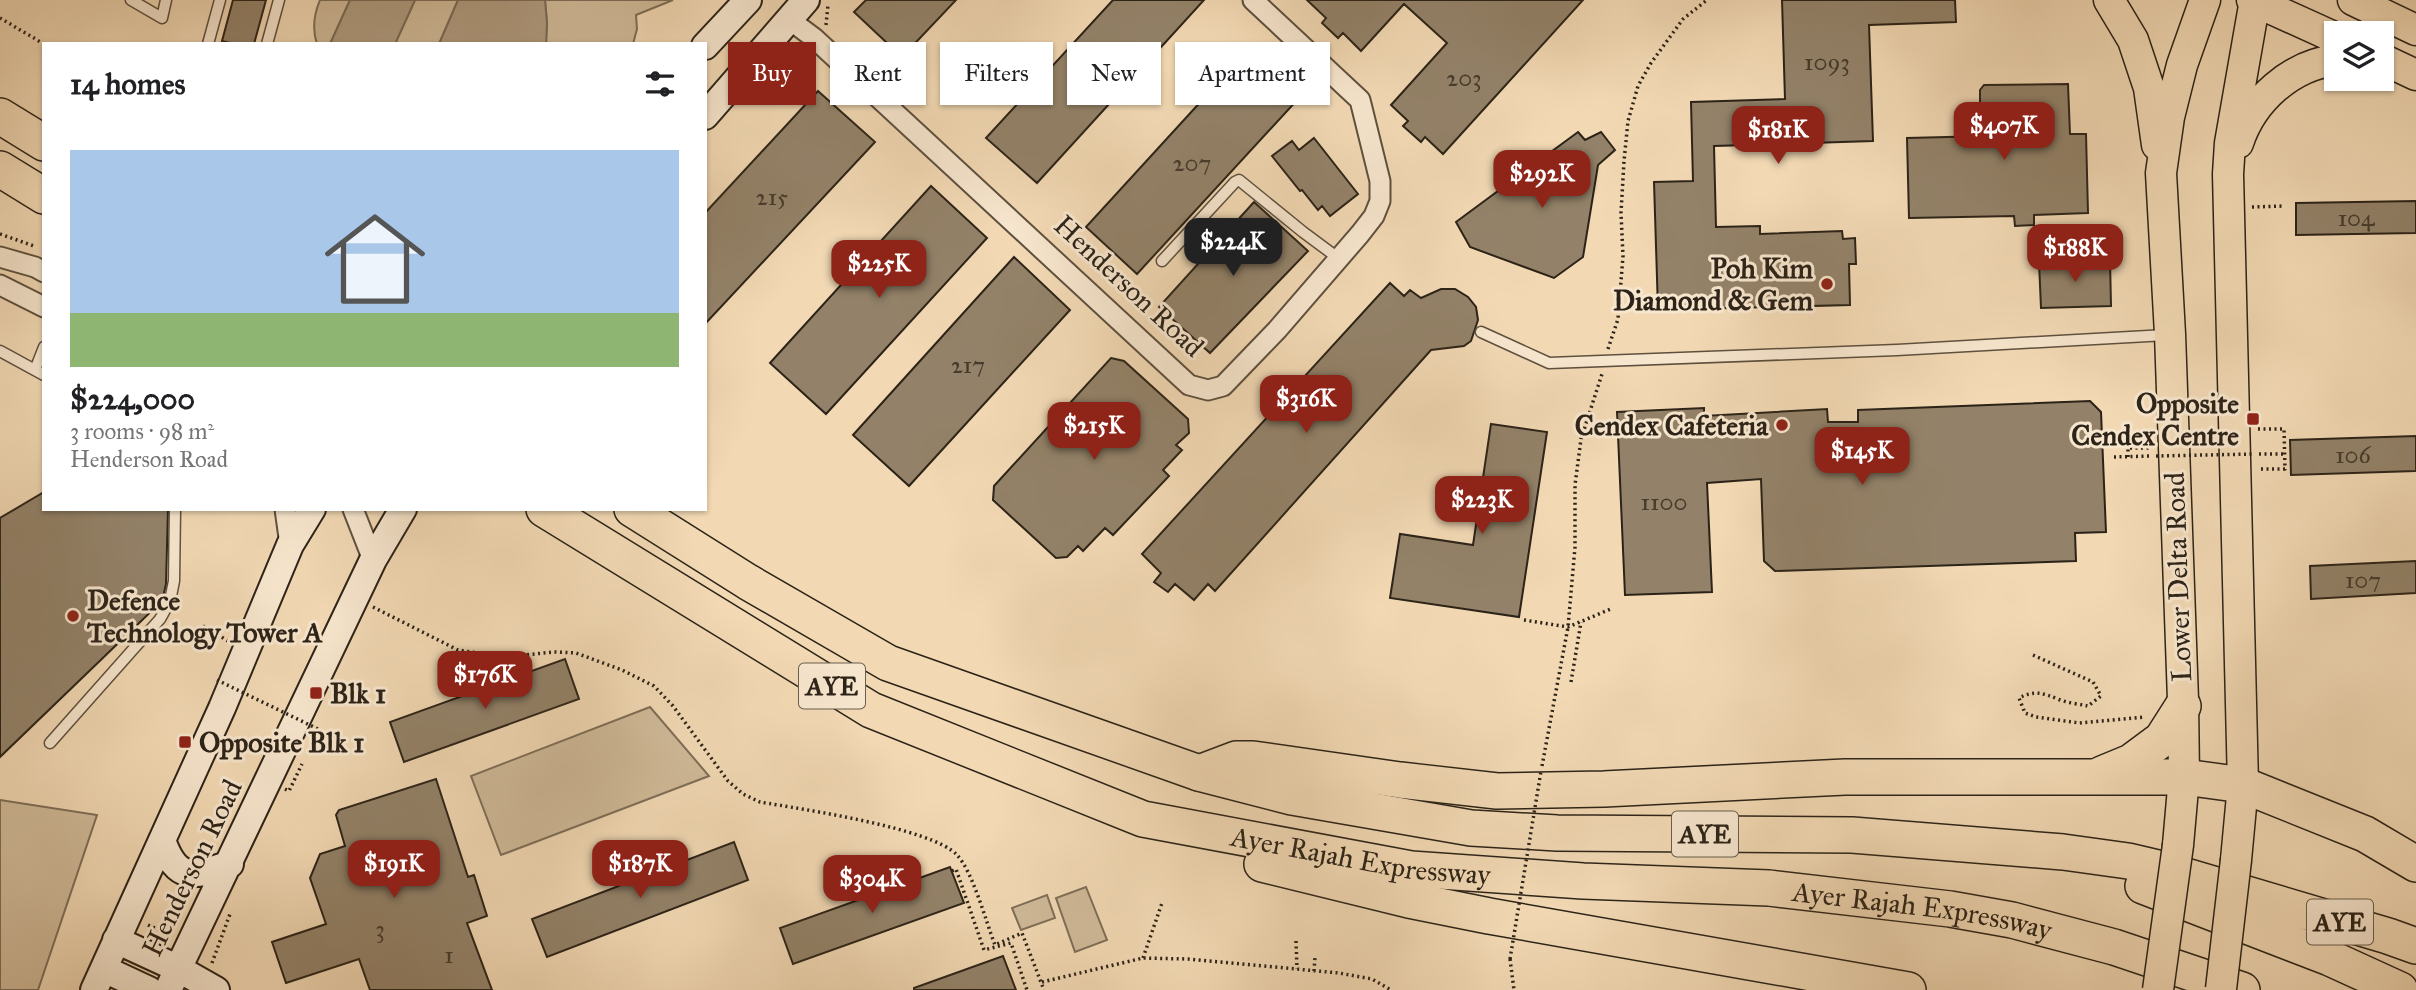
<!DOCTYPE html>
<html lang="en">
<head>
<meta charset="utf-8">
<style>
  :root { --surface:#fff; --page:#f2f2f2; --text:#202124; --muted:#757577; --line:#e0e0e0; --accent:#8f2418 }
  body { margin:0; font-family:"IM FELL Great Primer",serif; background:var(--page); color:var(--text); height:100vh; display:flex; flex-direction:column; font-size:26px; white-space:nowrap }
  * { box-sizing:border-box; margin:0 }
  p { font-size:23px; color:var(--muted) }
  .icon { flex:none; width:38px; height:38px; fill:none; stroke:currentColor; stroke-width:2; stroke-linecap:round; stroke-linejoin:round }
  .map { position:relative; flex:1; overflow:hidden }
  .drawer { position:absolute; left:42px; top:42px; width:665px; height:469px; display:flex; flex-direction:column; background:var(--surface); border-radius:0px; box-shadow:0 2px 5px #0004 }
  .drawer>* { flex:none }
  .top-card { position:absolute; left:728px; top:42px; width:665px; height:63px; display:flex; gap:14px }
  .fabs { position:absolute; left:2324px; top:21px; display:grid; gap:14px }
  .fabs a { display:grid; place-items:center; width:70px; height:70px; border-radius:0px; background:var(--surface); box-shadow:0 2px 5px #0004; font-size:35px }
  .price { position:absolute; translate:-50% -60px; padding:0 16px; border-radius:14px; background:var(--accent); color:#fff; font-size:23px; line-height:46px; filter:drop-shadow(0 2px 4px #0008) }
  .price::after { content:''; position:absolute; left:50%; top:42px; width:21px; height:16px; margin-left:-10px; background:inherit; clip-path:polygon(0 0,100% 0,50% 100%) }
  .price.current { background:#222; color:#fff }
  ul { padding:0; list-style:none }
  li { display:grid; align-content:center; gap:14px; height:371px; padding:0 28px }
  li+li { border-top:2px solid var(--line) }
  li span { display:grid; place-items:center; height:217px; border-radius:0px; color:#555 }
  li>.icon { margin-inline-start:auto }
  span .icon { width:126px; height:126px; fill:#fffc; stroke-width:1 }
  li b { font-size:30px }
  h2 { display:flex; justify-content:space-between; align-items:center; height:84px; padding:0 28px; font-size:30px }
  .chip { padding:0 24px; border-radius:0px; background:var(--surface); box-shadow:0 2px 5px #0004; font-size:24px; line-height:63px }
  .chip.current { background:var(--accent); color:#fff }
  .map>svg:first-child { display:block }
</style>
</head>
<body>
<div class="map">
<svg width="2416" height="990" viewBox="0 0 2416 990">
  <rect width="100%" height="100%" fill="#f2d9b4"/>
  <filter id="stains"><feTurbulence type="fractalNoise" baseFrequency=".00286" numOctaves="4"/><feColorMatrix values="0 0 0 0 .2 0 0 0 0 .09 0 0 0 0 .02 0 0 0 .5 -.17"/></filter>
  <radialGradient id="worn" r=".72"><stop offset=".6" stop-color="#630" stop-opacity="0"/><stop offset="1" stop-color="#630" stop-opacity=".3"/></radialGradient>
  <path fill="#d0ba99" stroke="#7e6e58" stroke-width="2" d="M320 0H350L330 44H317C312 29 314 14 320 0Z
    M415 0H458L439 44H395Z
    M545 0H673L636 15 637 29 633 44H546L547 23Z
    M650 707 709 776 501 855 471 776Z
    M0 800 97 815 38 990H0Z
    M1086 887 1107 940 1075 952 1056 898Z
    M1047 895 1055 918 1021 930 1012 908Z"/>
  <path fill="#af9b7f" stroke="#7b6b56" stroke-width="2" d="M350 0H415L395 44H330Z
    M458 0H545L547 23 546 44H439Z"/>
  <path fill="#938269" stroke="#2c2318" stroke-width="2" d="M233 0H266L254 44H234L222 41Z
    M866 0H956L902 57 854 12Z
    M1113 0H1204L1037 183 986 138Z
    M1307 0H1583L1443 154 1425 137 1421 142 1403 126 1408 121 1391 105 1447 43 1404 4 1361 51 1343 33 1338 38 1322 23 1326 18Z
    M1782 0H1955L1956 22 1869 25 1873 141 1714 146 1716 227 1760 226V234L1842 231 1843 239 1855 238 1856 264H1849L1850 305 1658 310 1654 182 1693 181 1691 102 1785 99Z
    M1248 50 1299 98 1137 274 1086 227Z
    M2068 84 2070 134H2086L2088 213 2034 215V225L2015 226 2014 216 1909 218 1907 138 2027 135 1983 112 1980 107V90L1984 85Z
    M818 91 875 142 705 324V213Z
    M1578 132 1585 140 1601 132 1615 150 1598 165 1583 257 1554 278 1470 247 1456 222Z
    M1314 138 1358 194 1330 216 1322 206 1318 210 1302 190 1300 191 1272 156 1292 141 1299 150Z
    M931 186 987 238 826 414 770 363Z
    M2416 201V233L2296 235V203Z
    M1254 202 1308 251 1210 353 1159 307Z
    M1014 257 1070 310 909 486 853 435Z
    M2110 259 2111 306 2041 308 2039 262Z
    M1390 283 1404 296 1410 290 1421 298 1441 289H1455L1468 297 1476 307 1478 320 1471 341 1464 346 1431 350 1215 591 1208 584 1194 600 1175 584 1168 592 1154 582 1161 573 1142 554Z
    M1111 358 1124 361 1188 419 1189 433 1176 445 1182 450 1163 470 1169 476 1113 535 1105 528 1083 551 1078 546 1067 557 1056 558 993 500 994 486Z
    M2090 401 2101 412 2106 532 2075 533 2076 561 1775 571 1764 561 1761 479 1707 483 1712 592 1625 595 1617 412 1704 408V416L1827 409 1828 422H1858V410Z
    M1491 424 1547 432 1519 617 1390 598 1400 534 1473 545Z
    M2416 436V471L2291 475 2290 440Z
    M44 492V509H168L166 584 162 601 0 757V518Z
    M2416 561V593L2311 599 2310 566Z
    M565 659 579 699 404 762 390 722Z
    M436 779 468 877 474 875 487 916 467 923 492 990H370L359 959 286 983 272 942 326 924 310 878 320 854 345 846 336 815 339 810Z
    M734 842 748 880 547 957 532 919Z
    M950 867 964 903 793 964 780 928Z
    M1003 956 1016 990H914V988Z"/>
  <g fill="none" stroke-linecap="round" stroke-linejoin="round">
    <defs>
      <path id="service" d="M131 0 162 18 166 0
        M208 44 220 0
        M267 44 279 0
        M1162 261 1235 182 1239 180 1303 232 1338 258
        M1481 332 1549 363 1897 350 2166 335
        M0 351 44 375
        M35 370 44 347
        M50 743 160 619 170 601 174 581 175 509"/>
      <path id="minor" d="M790 20 814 38 1189 385 1208 390 1223 386 1277 330 1360 234 1374 216 1380 201V181L1360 100 1253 0
        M0 257 35 267 44 272
        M0 285 44 307
        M285 509 290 545
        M353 509 373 560"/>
      <path id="secondary" d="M705 46 748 0
        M705 116 806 0
        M162 840C177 882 193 877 230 864
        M116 940 179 969 216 990
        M104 969 149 990
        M94 990 222 708 290 545 312 509
        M168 990 373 560 403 509"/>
      <path id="primary" d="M2109 0 2133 40 2149 88 2157 145
        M2252 0 2336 38
        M2353 0 2416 30
        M2382 59 2416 75
        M2238 143C2252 100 2291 65 2336 60
        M2178 845 2184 777 2183 700 2170 334 2161 173 2169 117 2182 65 2205 0
        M2236 860 2243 785 2228 174 2230 143 2255 0"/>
      <g id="motorway">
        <path d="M0 116 44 143"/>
        <path d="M0 169 44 196"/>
        <path id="s1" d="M544 509 871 710 1143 819 1411 869 1583 881 1769 888 1950 909 2012 920 2114 947 2242 990"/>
        <path d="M632 509 748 582 888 663 1199 773 1292 797 1471 828 1557 833 1852 835 2063 852 2128 861 2162 869 2388 936 2416 946"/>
        <path d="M1199 773 1236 759H1253L1400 780 1497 791 1604 789 1845 777H2184L2243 785 2365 834 2416 864"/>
        <path d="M2102 774 2131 762 2162 739 2183 706"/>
        <path d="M1262 864 1409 900 1489 916 1908 990"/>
        <path d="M2143 886 2330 958 2400 990"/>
      </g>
    </defs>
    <use href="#service" stroke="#5e503f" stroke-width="13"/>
    <use href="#minor" stroke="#5e503f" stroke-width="23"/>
    <use href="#secondary" stroke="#2c2318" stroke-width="30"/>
    <use href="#primary" stroke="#2c2318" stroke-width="33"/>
    <use href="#motorway" stroke="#2c2318" stroke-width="38"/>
    <path stroke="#2c2318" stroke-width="3.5" stroke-dasharray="2 3.5" stroke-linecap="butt" d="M0 18 44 44
      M826 25 828 5
      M2252 207 2285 206
      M0 234 34 246
      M1608 349 1618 319 1623 256 1621 213 1624 161 1628 121 1638 86 1651 63 1683 19 1707 0
      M2258 429H2284L2285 469H2258
      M2259 454H2285
      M2114 457 2151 456
      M2128 457V448H2152
      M373 607 458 650 504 657 554 652 576 653 622 670 654 686 673 706 728 781 743 794 760 802C801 809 932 828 957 855 973 872 986 922 995 945L1022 933 1044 990
      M1524 620 1568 627 1613 608
      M203 626 228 641
      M2033 655 2093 682 2101 696 2088 706C2079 704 2067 703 2058 699 2042 693 2035 690 2019 698L2025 713 2036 717 2079 723 2145 717
      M1571 682 1581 622
      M1542 766 1568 627 1575 547V485L1581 439 1602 374
      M285 789 289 791 302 764
      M952 871 956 869 984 950 1011 943 1027 990
      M148 925 173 936
      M1296 941 1297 969
      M1143 958 1162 903
      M1510 959 1514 990
      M212 963 230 914
      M1314 971 1315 957
      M1042 982 1143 958 1188 959 1339 973 1372 979 1391 990"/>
    <use href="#service" stroke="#f7e6ce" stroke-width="10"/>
    <use href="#minor" stroke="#f7e6ce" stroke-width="19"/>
    <use href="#secondary" stroke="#f7e6ce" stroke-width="26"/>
    <use href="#primary" stroke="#f2d9b4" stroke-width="30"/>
    <use href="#motorway" stroke="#f2d9b4" stroke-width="35"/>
    <defs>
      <path id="primary-bridge" d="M2221 989 2236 860
        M2158 990 2178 845"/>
    </defs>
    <use href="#primary-bridge" stroke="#2c2318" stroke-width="33" stroke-linecap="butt"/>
    <path stroke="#2c2318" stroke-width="3.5" stroke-dasharray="2 3.5" stroke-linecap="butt" d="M2156 456 2254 454
      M217 680 318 729
      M1510 959 1541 771"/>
    <use href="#primary-bridge" stroke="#f2d9b4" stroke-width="30"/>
  </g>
  <g fill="#8f2418" stroke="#f7e6ce" stroke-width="2.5">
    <circle cx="1827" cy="284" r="7"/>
    <rect x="2246" y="412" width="14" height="14" rx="3.5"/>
    <circle cx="1782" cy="425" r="7"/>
    <circle cx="73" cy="616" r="7"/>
    <rect x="309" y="686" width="14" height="14" rx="3.5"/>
    <rect x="178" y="735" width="14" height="14" rx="3.5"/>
  </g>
  <g text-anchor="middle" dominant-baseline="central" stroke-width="6" stroke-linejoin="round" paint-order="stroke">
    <g font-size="24" fill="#463b2c">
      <text x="1827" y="62">1093</text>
      <text x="1464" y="78">203</text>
      <text x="1192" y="163">207</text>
      <text x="772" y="197">215</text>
      <text x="2356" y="218">104</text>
      <text x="968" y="365">217</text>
      <text x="2353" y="455">106</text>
      <text x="1664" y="502">1100</text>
      <text x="2363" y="580">107</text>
      <text x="380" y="929">3</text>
      <text x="449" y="955">1</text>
    </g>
    <g fill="#f7e6ce" stroke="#695e4f" stroke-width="2">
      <rect x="799" y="663.5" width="66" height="45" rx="5"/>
      <rect x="1672" y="811.5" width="66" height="45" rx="5"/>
      <rect x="2307" y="899.5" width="66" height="45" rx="5"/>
    </g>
    <g font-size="26" font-weight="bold" fill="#2c2318">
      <text x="832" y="686">AYE</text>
      <text x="1705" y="834">AYE</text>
      <text x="2340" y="922">AYE</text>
    </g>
    <g font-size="28" font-weight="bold" fill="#2c2318" stroke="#f7e6ce" text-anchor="end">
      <text x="1813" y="268">Poh Kim<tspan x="1813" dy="32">Diamond &amp; Gem</tspan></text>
      <text x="2239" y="403">Opposite<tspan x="2239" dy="32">Cendex Centre</tspan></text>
      <text x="1768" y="425">Cendex Cafeteria</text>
      <text x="87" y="600" text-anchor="start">Defence<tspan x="87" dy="32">Technology Tower A</tspan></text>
      <text x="330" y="693" text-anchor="start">Blk 1</text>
      <text x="199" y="742" text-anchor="start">Opposite Blk 1</text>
    </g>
    <g font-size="28" fill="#2c2318" stroke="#f7e6ce">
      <text transform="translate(1129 286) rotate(43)">Henderson Road</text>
      <text transform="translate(2178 577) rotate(-92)">Lower Delta Road</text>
      <text stroke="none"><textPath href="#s1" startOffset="898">Ayer Rajah Expressway</textPath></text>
      <text transform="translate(192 868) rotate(-64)">Henderson Road</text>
      <text stroke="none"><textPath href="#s1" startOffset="1463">Ayer Rajah Expressway</textPath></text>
    </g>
  </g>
  <rect width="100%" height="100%" filter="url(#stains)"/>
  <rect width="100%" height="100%" fill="url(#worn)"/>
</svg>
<div class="fabs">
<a><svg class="icon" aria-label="layers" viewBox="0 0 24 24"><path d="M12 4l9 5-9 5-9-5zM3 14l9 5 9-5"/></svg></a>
</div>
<b class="price" style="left:2004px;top:162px">$407K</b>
<b class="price" style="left:1778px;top:166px">$181K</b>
<b class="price" style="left:1542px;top:210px">$292K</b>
<b class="price current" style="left:1233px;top:278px">$224K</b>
<b class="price" style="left:2075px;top:284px">$188K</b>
<b class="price" style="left:879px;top:300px">$225K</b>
<b class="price" style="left:1306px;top:435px">$316K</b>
<b class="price" style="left:1094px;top:462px">$215K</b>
<b class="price" style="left:1862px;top:487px">$145K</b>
<b class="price" style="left:1482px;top:536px">$223K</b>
<b class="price" style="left:485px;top:711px">$176K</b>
<b class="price" style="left:394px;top:900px">$191K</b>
<b class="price" style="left:640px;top:900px">$187K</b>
<b class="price" style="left:872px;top:915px">$304K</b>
<div class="top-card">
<a class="chip current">Buy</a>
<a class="chip">Rent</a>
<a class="chip">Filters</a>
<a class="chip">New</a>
<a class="chip">Apartment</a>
</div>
<section class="drawer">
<h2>14 homes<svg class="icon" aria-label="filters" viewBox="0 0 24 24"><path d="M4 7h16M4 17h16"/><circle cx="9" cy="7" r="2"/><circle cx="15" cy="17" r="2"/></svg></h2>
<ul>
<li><span style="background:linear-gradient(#a9c7e8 75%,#8fb573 0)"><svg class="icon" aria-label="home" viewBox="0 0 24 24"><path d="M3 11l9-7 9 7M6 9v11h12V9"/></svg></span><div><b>$224,000</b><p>3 rooms · 98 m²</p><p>Henderson Road</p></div></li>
</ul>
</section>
</div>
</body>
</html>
